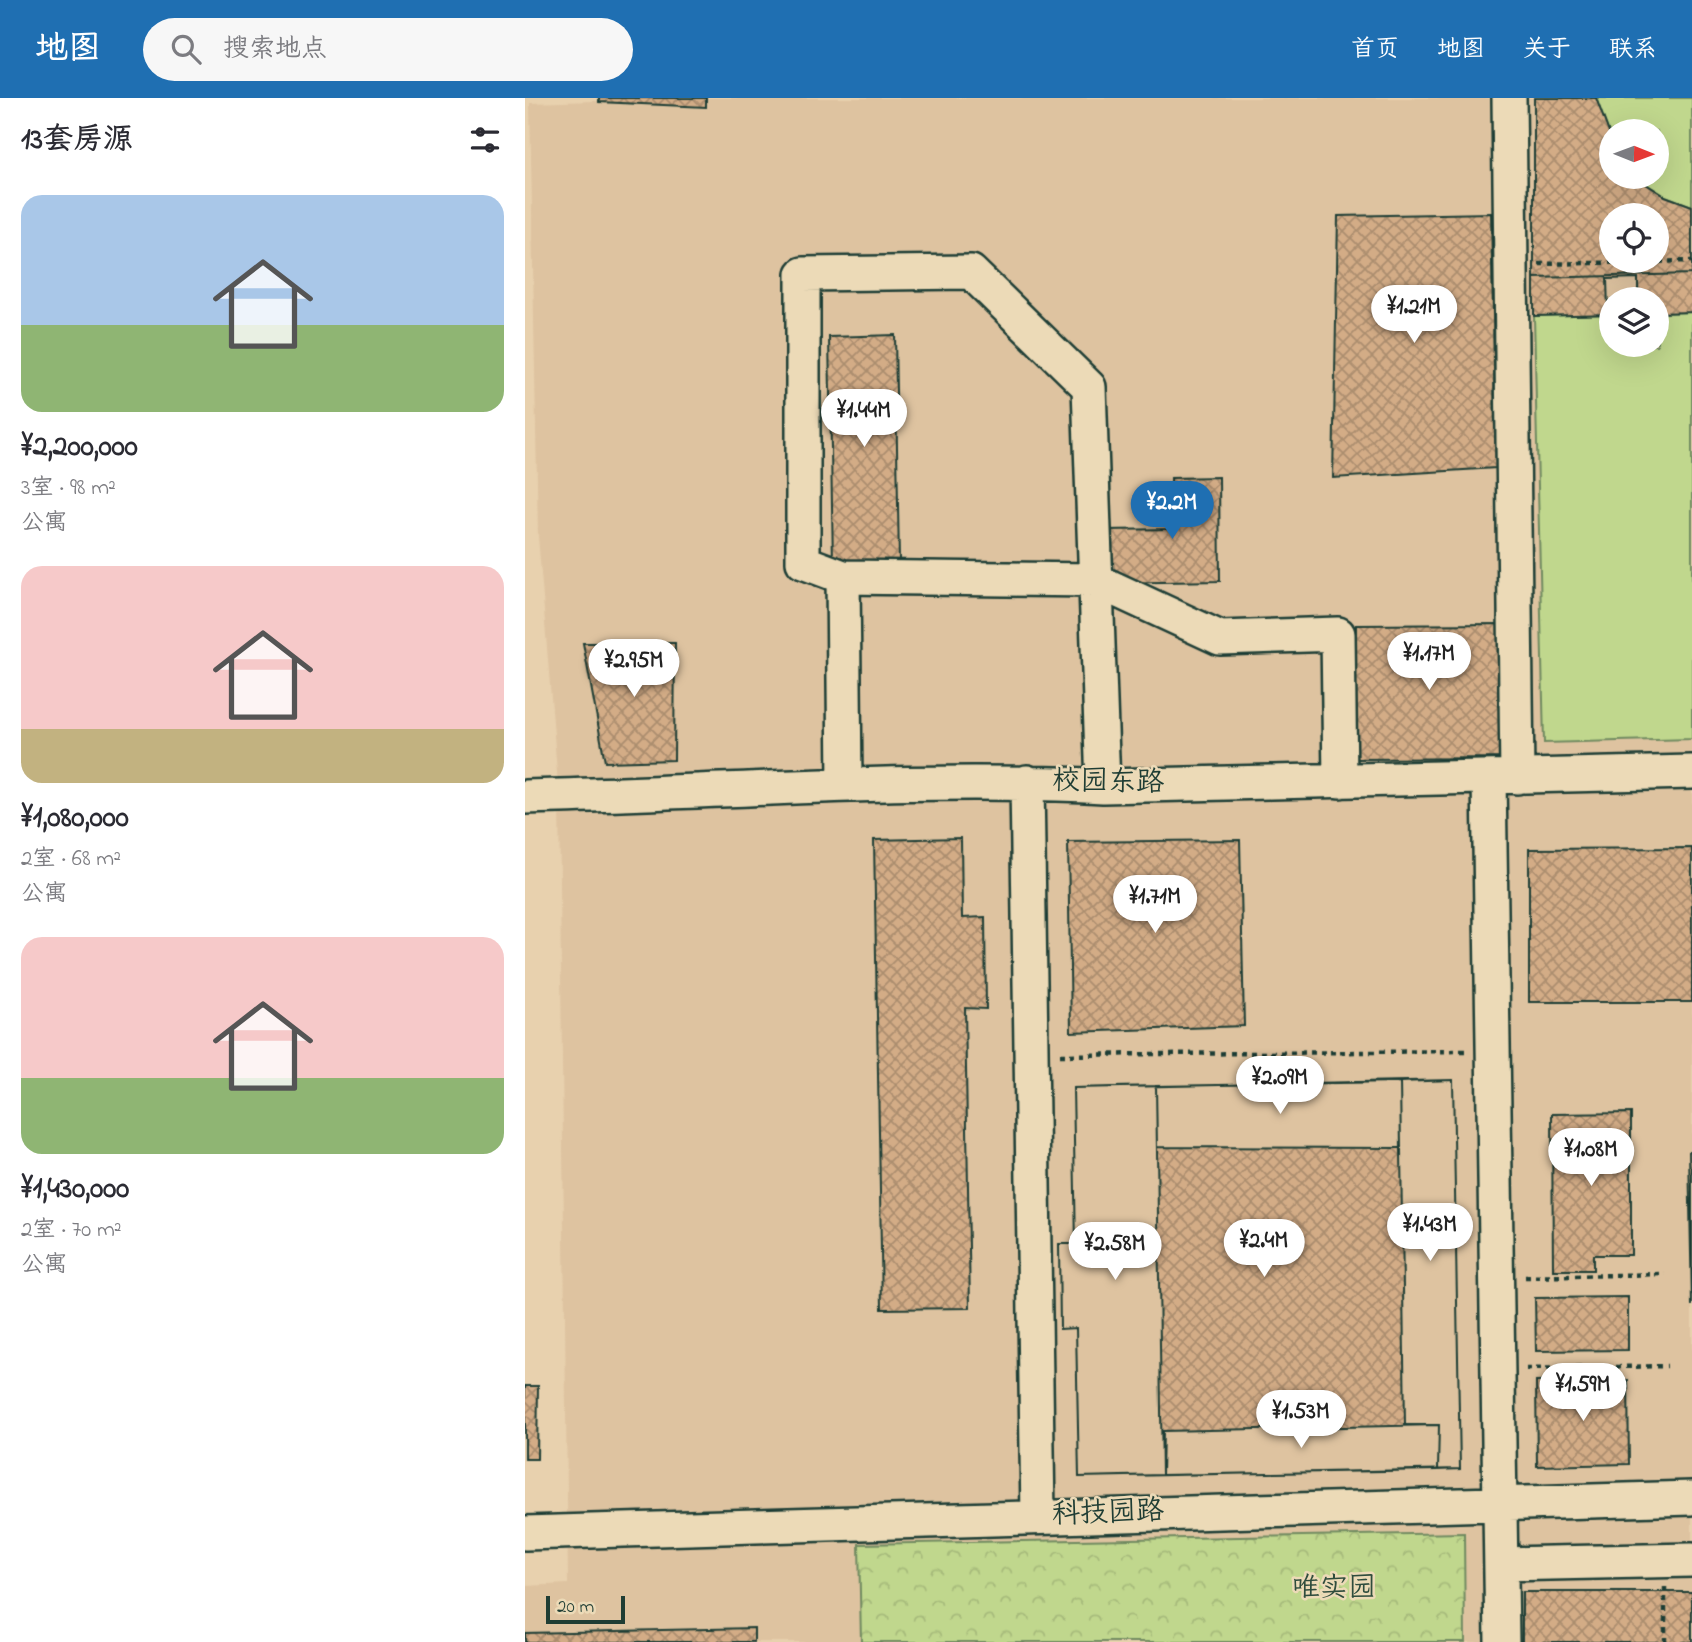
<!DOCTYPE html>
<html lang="zh">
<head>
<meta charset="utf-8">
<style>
  :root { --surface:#fff; --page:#f7f7f7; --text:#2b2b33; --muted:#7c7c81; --accent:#1f6fb2 }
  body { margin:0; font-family:"Indie Flower","LXGW WenKai TC",sans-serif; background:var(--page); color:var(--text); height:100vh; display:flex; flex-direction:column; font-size:26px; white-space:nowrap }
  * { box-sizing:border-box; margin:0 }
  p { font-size:23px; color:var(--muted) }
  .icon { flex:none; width:38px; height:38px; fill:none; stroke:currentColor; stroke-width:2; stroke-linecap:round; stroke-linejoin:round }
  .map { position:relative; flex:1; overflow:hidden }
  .details { display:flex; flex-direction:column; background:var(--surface); width:525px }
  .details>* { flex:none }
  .needle { width:46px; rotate:91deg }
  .controls { position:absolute; left:1074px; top:21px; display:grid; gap:14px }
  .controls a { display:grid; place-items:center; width:70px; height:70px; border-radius:50%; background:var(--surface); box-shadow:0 7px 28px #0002; font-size:35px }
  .scale { position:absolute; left:21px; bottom:18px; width:79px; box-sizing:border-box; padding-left:7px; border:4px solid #1f3d34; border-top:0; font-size:19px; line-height:24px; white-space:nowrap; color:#1f3d34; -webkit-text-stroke:5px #ecdab7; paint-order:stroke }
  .price { position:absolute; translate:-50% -60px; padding:0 16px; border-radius:24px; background:#fff; color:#222; font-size:23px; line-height:46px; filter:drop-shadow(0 2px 4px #0008) }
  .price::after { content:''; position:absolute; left:50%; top:42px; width:21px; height:16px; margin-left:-10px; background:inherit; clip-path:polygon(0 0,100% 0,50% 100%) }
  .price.on { background:var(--accent); color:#fff }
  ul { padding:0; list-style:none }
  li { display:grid; align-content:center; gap:14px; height:371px; padding:0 21px }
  li span { display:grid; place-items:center; height:217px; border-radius:21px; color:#555 }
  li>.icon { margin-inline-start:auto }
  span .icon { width:126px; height:126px; fill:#fffc; stroke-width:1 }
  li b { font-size:30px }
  h2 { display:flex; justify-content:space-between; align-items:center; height:84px; padding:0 21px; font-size:30px }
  header { display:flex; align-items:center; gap:42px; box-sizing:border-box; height:98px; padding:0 35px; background:var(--accent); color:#fff }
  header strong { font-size:33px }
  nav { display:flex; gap:38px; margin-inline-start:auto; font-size:24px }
  .search { width:490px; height:63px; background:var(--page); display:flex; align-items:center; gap:18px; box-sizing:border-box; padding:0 24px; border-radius:38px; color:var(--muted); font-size:26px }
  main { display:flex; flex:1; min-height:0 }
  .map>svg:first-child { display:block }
</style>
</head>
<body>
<header>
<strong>地图</strong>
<div class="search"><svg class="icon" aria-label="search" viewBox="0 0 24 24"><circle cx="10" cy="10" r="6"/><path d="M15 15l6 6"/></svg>搜索地点</div>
<nav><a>首页</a><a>地图</a><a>关于</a><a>联系</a></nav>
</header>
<main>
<section class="details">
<h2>13套房源<svg class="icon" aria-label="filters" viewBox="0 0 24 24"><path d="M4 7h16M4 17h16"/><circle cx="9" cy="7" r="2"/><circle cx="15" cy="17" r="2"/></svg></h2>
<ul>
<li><span style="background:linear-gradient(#a9c7e8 60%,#8fb573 0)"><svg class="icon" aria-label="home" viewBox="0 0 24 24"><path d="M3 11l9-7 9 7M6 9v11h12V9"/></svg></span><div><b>¥2,200,000</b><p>3室 · 98 m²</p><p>公寓</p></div></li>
<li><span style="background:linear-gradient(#f6c9c9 75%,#c2b280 0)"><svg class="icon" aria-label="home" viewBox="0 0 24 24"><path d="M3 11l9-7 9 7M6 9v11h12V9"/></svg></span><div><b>¥1,080,000</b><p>2室 · 68 m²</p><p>公寓</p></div></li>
<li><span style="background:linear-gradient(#f6c9c9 65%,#8fb573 0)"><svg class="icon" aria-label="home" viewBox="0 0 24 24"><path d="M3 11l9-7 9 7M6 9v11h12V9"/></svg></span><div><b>¥1,430,000</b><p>2室 · 70 m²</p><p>公寓</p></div></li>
</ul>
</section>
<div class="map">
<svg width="1167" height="1544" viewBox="0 0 1167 1544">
  <defs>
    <pattern id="park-crowns" width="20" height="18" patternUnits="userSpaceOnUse" patternTransform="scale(1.75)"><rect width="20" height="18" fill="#c0d78d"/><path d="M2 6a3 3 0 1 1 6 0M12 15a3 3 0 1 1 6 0" fill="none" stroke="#a5b97a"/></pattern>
    <pattern id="building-cross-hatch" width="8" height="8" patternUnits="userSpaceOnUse" patternTransform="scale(1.75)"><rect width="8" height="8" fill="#d3ac86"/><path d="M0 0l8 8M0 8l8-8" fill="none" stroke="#ab8d6e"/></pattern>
  </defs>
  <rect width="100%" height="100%" fill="#e8d1ae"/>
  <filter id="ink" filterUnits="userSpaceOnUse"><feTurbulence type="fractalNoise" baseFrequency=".0143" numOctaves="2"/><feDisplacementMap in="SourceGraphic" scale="14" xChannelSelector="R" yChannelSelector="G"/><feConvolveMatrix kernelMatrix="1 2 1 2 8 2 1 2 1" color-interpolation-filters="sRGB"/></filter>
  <g filter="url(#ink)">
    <path fill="#dec3a0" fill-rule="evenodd" d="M166 0H1167V1544H0V1488L43 1486 34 699 13 438 5 5ZM1087 33H1132V79H1087ZM1087 117H1132V163H1087ZM1087 201H1132V247H1087Z"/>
    <path fill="url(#park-crowns)" stroke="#708a60" stroke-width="2" d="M939 1435 940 1544H336L334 1446Z"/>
    <path fill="#c0d78d" stroke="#708a60" stroke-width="2" d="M1071 0H1167V108L1140 98 1110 79H1132V33H1087V43Z
      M1167 214V641L1019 645 1009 218 1087 216V247H1132V215Z"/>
    <path fill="url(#building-cross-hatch)" stroke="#1f3d34" stroke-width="2" fill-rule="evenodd" d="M74 0H181V9L74 4Z
      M1009 0H1071L1087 43V79H1110L1140 98 1167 108V176L1009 180ZM1087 117H1132V163H1087Z
      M966 115 971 370 808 380 813 118Z
      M1167 176V214L1132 215V201H1087V216L1009 218V180Z
      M1113 180V201H1087V212H1083L1082 181Z
      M370 237 374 463 308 464 304 239Z
      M694 379 695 483 580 485 579 432 647 431 646 380Z
      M975 526 978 660 831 661V527Z
      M58 545H150L149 662 80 664Z
      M436 740 437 820 460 819 461 911 440 910 445 1210 357 1211 349 742Z
      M715 742 719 928 546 934 543 744Z
      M1167 750V904H1004V751Z
      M928 982 935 1371 554 1379 551 1230 535 1231 534 1146H551L548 990Z
      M928 982 935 1371 913 1372 914 1327H880L875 984Z
      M875 984 876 1050 632 1049 631 988Z
      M631 988 637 1377 554 1379 551 1230 535 1231 534 1146H551L548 990Z
      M1106 1015V1157H1068V1172H1028L1027 1016Z
      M1164 1053H1167V1208Z
      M1103 1199V1252L1011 1253 1010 1200Z
      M1103 1282 1104 1366 1012 1368 1011 1284Z
      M0 1288H13L12 1361H0Z
      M914 1327 913 1372 637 1377 638 1333Z
      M997 1494H1167V1544H997Z
      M229 1530V1544H0V1535Z"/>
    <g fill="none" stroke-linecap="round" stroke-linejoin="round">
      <defs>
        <path id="minor" d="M984 0 992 679
          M318 479 278 464V176L446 174 564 289 578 688
          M964 680 977 1544
          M502 684 513 1418
          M320 686 318 479 570 482 695 540 813 536 815 683
          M0 699C193 695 385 678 578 688L1167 674
          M0 1435 1167 1400
          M976 1466 1167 1462"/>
      </defs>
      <use href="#minor" stroke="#1f3d34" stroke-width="38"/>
      <path stroke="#1f3d34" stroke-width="4.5" stroke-dasharray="5 5" stroke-linecap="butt" d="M1014 166 1167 163
        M535 957 940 953
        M1000 1179 1140 1176
        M1001 1271 1142 1268
        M1140 1489V1544"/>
      <use href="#minor" stroke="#ecdab7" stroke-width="33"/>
    </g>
  </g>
  <g text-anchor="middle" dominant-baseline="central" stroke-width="5" stroke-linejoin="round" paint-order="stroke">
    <g font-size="28" fill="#1f3d34" stroke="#ecdab7">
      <text transform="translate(583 685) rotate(1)">校园东路</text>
      <text transform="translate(583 1416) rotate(-2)">科技园路</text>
    </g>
    <g font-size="28" fill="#2f4c3d" stroke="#ecdab7">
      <text x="809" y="1491">唯实园</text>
    </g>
  </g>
</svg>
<div class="controls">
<a><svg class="needle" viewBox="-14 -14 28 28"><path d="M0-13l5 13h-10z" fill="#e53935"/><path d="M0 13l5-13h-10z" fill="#7c7c81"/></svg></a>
<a><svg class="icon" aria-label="locate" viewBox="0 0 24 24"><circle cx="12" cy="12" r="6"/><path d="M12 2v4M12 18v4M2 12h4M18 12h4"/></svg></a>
<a><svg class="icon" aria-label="layers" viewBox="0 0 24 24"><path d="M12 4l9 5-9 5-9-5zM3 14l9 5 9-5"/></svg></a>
</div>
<div class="scale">20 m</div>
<b class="price" style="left:889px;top:247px">¥1.21M</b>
<b class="price" style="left:339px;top:351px">¥1.44M</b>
<b class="price on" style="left:647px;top:443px">¥2.2M</b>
<b class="price" style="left:904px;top:594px">¥1.17M</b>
<b class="price" style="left:109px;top:601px">¥2.95M</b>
<b class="price" style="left:630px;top:837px">¥1.71M</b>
<b class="price" style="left:755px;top:1018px">¥2.09M</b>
<b class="price" style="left:1066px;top:1090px">¥1.08M</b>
<b class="price" style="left:905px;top:1165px">¥1.43M</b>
<b class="price" style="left:739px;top:1181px">¥2.4M</b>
<b class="price" style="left:590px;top:1184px">¥2.58M</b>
<b class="price" style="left:1058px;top:1325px">¥1.59M</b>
<b class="price" style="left:776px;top:1352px">¥1.53M</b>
</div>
</main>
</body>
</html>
